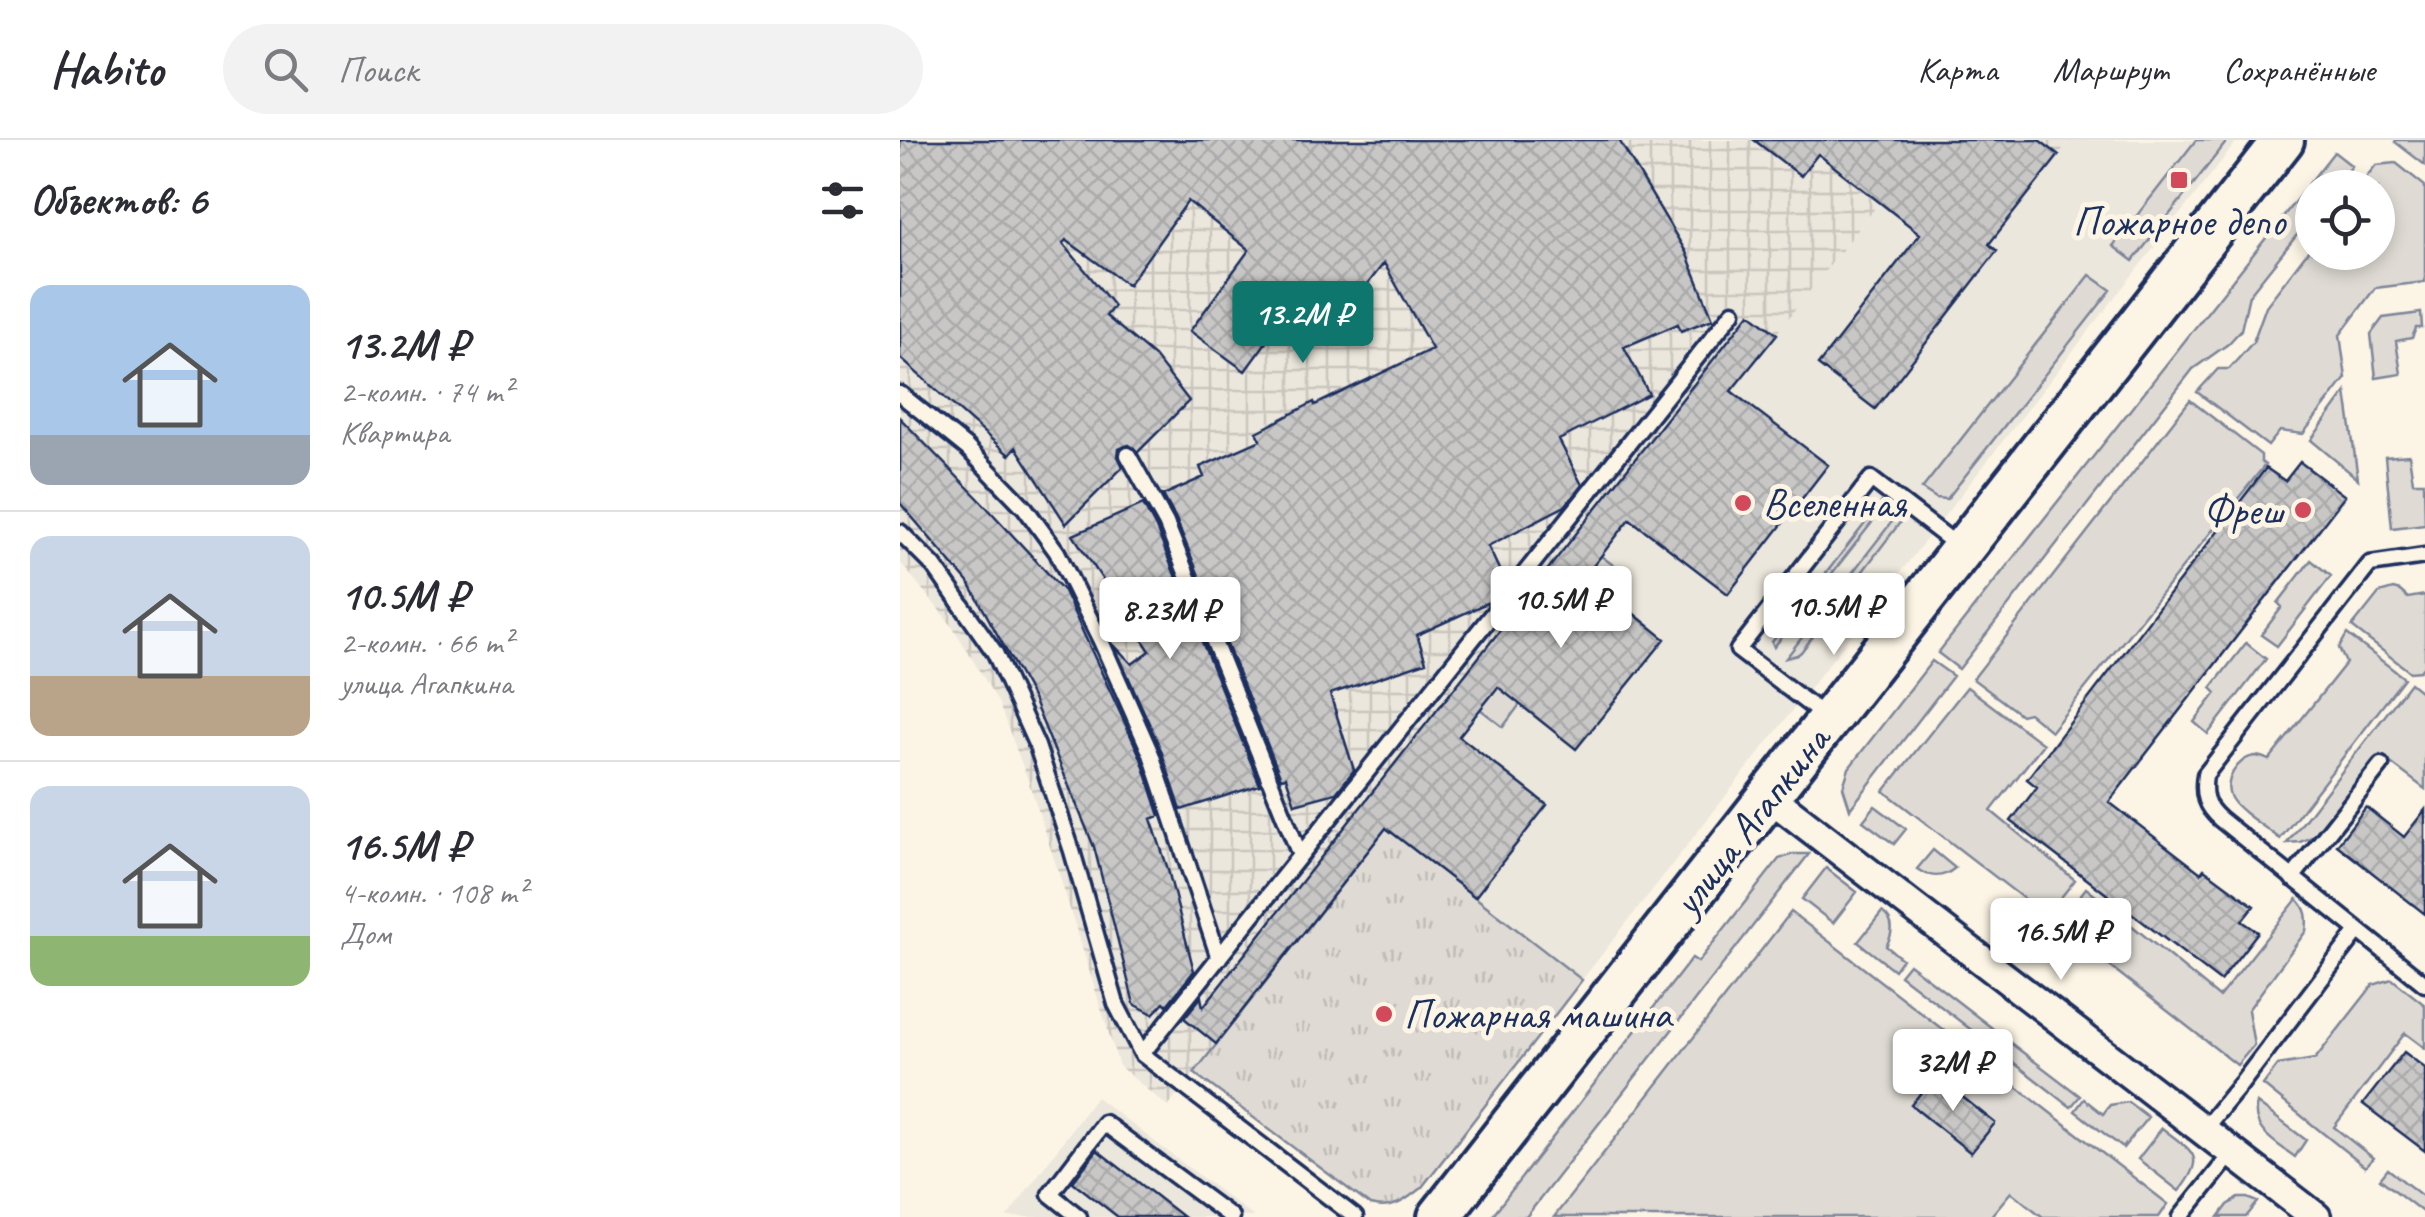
<!DOCTYPE html>
<html lang="ru">
<head>
<meta charset="utf-8">
<style>
  :root { --surface:#fff; --page:#f2f2f3; --text:#2b2b33; --muted:#7c7c81; --line:#e1e1e2; --accent:#0f766e }
  body { margin:0; font-family:Caveat,sans-serif; background:var(--page); color:var(--text); height:100vh; display:flex; flex-direction:column; font-size:38px; white-space:nowrap }
  * { box-sizing:border-box; margin:0 }
  p { font-size:32px; color:var(--muted) }
  .icon { flex:none; width:55px; height:55px; fill:none; stroke:currentColor; stroke-width:2; stroke-linecap:round; stroke-linejoin:round }
  .map { position:relative; flex:1; overflow:hidden }
  .drawer { display:flex; flex-direction:column; background:var(--surface); width:900px }
  .drawer>* { flex:none }
  .controls { position:absolute; left:1395px; top:30px; display:grid; gap:20px }
  .controls a { display:grid; place-items:center; width:100px; height:100px; border-radius:50%; background:var(--surface); box-shadow:0 5px 15px #0003; font-size:50px }
  .price { position:absolute; translate:-50% -85px; padding:0 22px; border-radius:10px; background:#fff; color:#222; font-size:32px; line-height:65px; filter:drop-shadow(0 2px 5px #0008) }
  .price::after { content:''; position:absolute; left:50%; top:60px; width:30px; height:22px; margin-left:-15px; background:inherit; clip-path:polygon(0 0,100% 0,50% 100%) }
  .price.current { background:var(--accent); color:#fff }
  ul { padding:0; list-style:none }
  li { display:flex; align-items:center; gap:30px; height:250px; padding:0 30px }
  li+li { border-top:2px solid var(--line) }
  li span { display:grid; place-items:center; flex:none; width:280px; height:200px; border-radius:20px; color:#555 }
  li>.icon { margin-inline-start:auto }
  span .icon { width:120px; height:120px; fill:#fffc; stroke-width:1 }
  li b { font-size:42px }
  h2 { display:flex; justify-content:space-between; align-items:center; height:120px; padding:0 30px; font-size:42px }
  header { display:flex; align-items:center; gap:60px; box-sizing:border-box; height:140px; padding:0 50px; background:var(--surface); border-bottom:2px solid var(--line) }
  header strong { font-size:48px }
  nav { display:flex; gap:55px; margin-inline-start:auto; font-size:35px }
  .search { width:700px; height:90px; background:var(--page); display:flex; align-items:center; gap:25px; box-sizing:border-box; padding:0 35px; border-radius:55px; color:var(--muted); font-size:38px }
  main { display:flex; flex:1; min-height:0 }
  .map>svg:first-child { display:block }
</style>
</head>
<body>
<header>
<strong>Habito</strong>
<div class="search"><svg class="icon" aria-label="search" viewBox="0 0 24 24"><circle cx="10" cy="10" r="6"/><path d="M15 15l6 6"/></svg>Поиск</div>
<nav><a>Карта</a><a>Маршрут</a><a>Сохранённые</a></nav>
</header>
<main>
<section class="drawer">
<h2>Объектов: 6<svg class="icon" aria-label="filters" viewBox="0 0 24 24"><path d="M4 7h16M4 17h16"/><circle cx="9" cy="7" r="2"/><circle cx="15" cy="17" r="2"/></svg></h2>
<ul>
<li><span style="background:linear-gradient(#a9c7e8 75%,#9aa5b1 0)"><svg class="icon" aria-label="home" viewBox="0 0 24 24"><path d="M3 11l9-7 9 7M6 9v11h12V9"/></svg></span><div><b>13.2M ₽</b><p>2-комн. · 74 m²</p><p>Квартира</p></div></li>
<li><span style="background:linear-gradient(#c9d6e8 70%,#b9a48a 0)"><svg class="icon" aria-label="home" viewBox="0 0 24 24"><path d="M3 11l9-7 9 7M6 9v11h12V9"/></svg></span><div><b>10.5M ₽</b><p>2-комн. · 66 m²</p><p>улица Агапкина</p></div></li>
<li><span style="background:linear-gradient(#c9d6e8 75%,#8fb573 0)"><svg class="icon" aria-label="home" viewBox="0 0 24 24"><path d="M3 11l9-7 9 7M6 9v11h12V9"/></svg></span><div><b>16.5M ₽</b><p>4-комн. · 108 m²</p><p>Дом</p></div></li>
</ul>
</section>
<div class="map">
<svg width="1525" height="1077" viewBox="0 0 1525 1077">
  <defs>
    <pattern id="industrial-grid" width="8" height="8" patternUnits="userSpaceOnUse" patternTransform="scale(2.5)"><rect width="8" height="8" fill="#ece7dc"/><path d="M0 4h8M4 0v8" fill="none" stroke="#cac6bf"/></pattern>
    <pattern id="park-tufts" width="24" height="20" patternUnits="userSpaceOnUse" patternTransform="scale(2.5)"><rect width="24" height="20" fill="#dfdbd4"/><path d="M3 7l-1-3M5 7V3M7 7l1-3M15 17l-1-3M17 17v-4M19 17l1-3" fill="none" stroke="#bfbcb8"/></pattern>
    <pattern id="building-cross-hatch" width="8" height="8" patternUnits="userSpaceOnUse" patternTransform="scale(2.5)"><rect width="8" height="8" fill="#c8c7c6"/><path d="M0 0l8 8M0 8l8-8" fill="none" stroke="#ababac"/></pattern>
  </defs>
  <rect width="100%" height="100%" fill="#fcf5e5"/>
  <filter id="ink" filterUnits="userSpaceOnUse"><feTurbulence type="fractalNoise" baseFrequency=".01" numOctaves="2"/><feDisplacementMap in="SourceGraphic" scale="20" xChannelSelector="R" yChannelSelector="G"/><feConvolveMatrix kernelMatrix="1 2 1 2 8 2 1 2 1" color-interpolation-filters="sRGB"/></filter>
  <g filter="url(#ink)">
    <path fill="#ece7dc" d="M1169 0H1338L682 840 486 688 1002 34 1159 15Z
      M196 957 354 1077H107Z"/>
    <path fill="url(#industrial-grid)" d="M0 0H1169L1159 15 1002 34 268 967 219 926 159 734 128 640 98 562 53 487 0 422Z"/>
    <path fill="#dfdbd4" stroke="#7d8599" stroke-width="2.5" d="M1296 0H1328L1233 121 1213 106Z
      M1496 0H1525V25L1495 2Z
      M1434 12 1452 26 1435 47 1412 48V76L1349 155 1341 190 1328 204 1293 229 1059 529 1038 513Z
      M1496 23 1525 46V142L1475 148 1440 195 1446 238 1403 294 1380 291 1368 306 1297 252 1318 229H1329L1353 202 1366 166 1412 106V112H1478V48L1458 47 1476 25Z
      M1190 135 1211 150 1047 359 1036 358 1022 349Z
      M1521 173 1522 188H1516L1512 198 1496 201 1501 234 1476 238 1471 194 1483 178Z
      M1446 252 1458 339 1411 300Z
      M1290 260 1361 315V322L1365 325 1151 591 1129 573 1121 575 1073 539Z
      M1509 315 1513 342H1524L1525 384 1492 388 1485 317Z
      M989 361 874 507 872 502 982 362Z
      M1001 370 1003 376 1002 380 901 512 897 515 886 518Z
      M701 416 720 430 603 587 580 569Z
      M1411 420 1431 436 1377 506 1361 495 1382 467 1378 463Z
      M1493 449 1500 451 1508 458 1525 455V525L1520 531 1510 532 1452 487 1479 453Z
      M1447 494 1504 538 1380 699C1367 688 1339 672 1331 658 1322 643 1337 618 1355 616 1361 616 1364 618 1369 620L1446 523 1439 508Z
      M1346 503 1366 519 1308 594 1294 582 1316 553 1311 548Z
      M1032 521 1053 536 950 669 943 647 949 628Z
      M1510 543 1525 555V649L1480 615 1412 697 1400 702 1387 703Z
      M1067 547 1143 604 1091 671 1175 740 1146 776 984 651Z
      M975 666 1006 689 994 704 963 681Z
      M1033 710 1055 728C1042 739 1030 738 1017 729Z
      M893 714H909L626 1077H591L792 818 798 822 879 719Z
      M926 728 957 752 933 783 902 759Z
      M1186 748 1319 857 1397 759C1407 769 1408 777 1406 791L1348 870 1354 905 1337 925 1157 785Z
      M891 772 1268 1064 1259 1077H1143L1111 1052 1090 1077H654Z
      M982 772C995 781 993 794 986 806L1002 819 994 830 958 802Z
      M1009 824 1092 888 1083 899 1000 835Z
      M1492 839 1525 865V908L1505 893 1434 987 1473 1018 1465 1027 1363 945 1378 925 1415 919 1473 845Z
      M1096 892 1180 956 1171 967 1088 903Z
      M1184 959 1203 974 1210 965 1228 962 1248 977 1223 1008 1175 971Z
      M1357 963 1406 1000 1395 1017C1375 1002 1350 990 1357 963Z
      M1262 988C1292 1012 1308 1015 1279 1051L1238 1019Z
      M1488 1029 1525 1058V1074L1480 1039Z
      M1339 1058H1348L1358 1062 1346 1077H1319L1328 1065Z"/>
    <path fill="url(#park-tufts)" stroke="#7d8599" stroke-width="2.5" d="M486 688 682 840 522 1047C506 1060 493 1071 470 1065L294 933Z"/>
    <path fill="url(#building-cross-hatch)" stroke="#1b2f5e" stroke-width="2.5" d="M0 0H719L786 112 813 179 781 191 778 184 724 207 749 254 659 300 682 345 665 366 588 406 605 442 589 462 517 495 526 522 430 554 454 630 436 653 395 664 386 637 381 638 276 379 263 355 304 337 300 327 361 300 357 292 414 262 415 265 532 209 484 123 439 181 403 152 345 231 290 191 349 110 288 61 228 145 166 100 163 103 214 166 206 176 254 216 289 261 238 312 229 305 219 309 218 316 223 327 166 384 116 307 109 315 0 218Z
      M854 0H1139L1159 15 1089 104 1097 111 975 269 918 225 1020 94 918 14 901 36Z
      M850 173 877 194 831 251 928 325 828 454 730 379 686 435 765 499 676 609 598 547 559 596 647 665 575 757 486 688 316 904 284 878 301 857 303 867Z
      M0 278 79 359 164 451 241 618 260 676 251 679 267 726 294 831 267 865 264 862 253 874 234 864 194 707 133 559 70 445 0 363Z
      M1400 322 1445 356 1209 662 1301 733 1304 729 1354 766 1342 781 1358 792 1320 841 1111 681 1137 647 1127 639 1366 328 1385 341Z
      M243 364 256 388 360 645 281 670 261 610 214 505 232 524 250 511 173 395Z
      M1466 667 1504 697 1525 670V774L1437 705Z
      M1504 912 1525 928V1011L1463 964Z
      M1035 935 1095 983 1071 1013 1011 965Z
      M197 1010 283 1077H218L173 1042Z"/>
    <g fill="none" stroke-linecap="round" stroke-linejoin="round">
      <defs>
        <path id="service" d="M0 254 67 308 125 368 157 412 201 501 251 614 319 818
          M228 315 266 383 400 715
          M0 392 34 426 95 513 137 606 172 711 216 864 242 914
          M1525 416 1470 424 1305 635C1302 655 1305 666 1320 679L1525 844
          M927 578 838 510 971 339 1058 406
          M1392 738 1481 625
          M1304 989 1341 944 1457 792
          M179 1077 150 1054 204 983 331 1077
          M455 1077 242 914 833 172
          M1281 1077 1333 1012"/>
        <path id="minor" d="M870 657 1416 1077"/>
        <path id="secondary" d="M539 1077 1383 0"/>
      </defs>
      <use href="#service" stroke="#1b2f5e" stroke-width="21"/>
      <use href="#minor" stroke="#1b2f5e" stroke-width="35"/>
      <use href="#secondary" stroke="#1b2f5e" stroke-width="48"/>
      <use href="#service" stroke="#fcf5e5" stroke-width="14"/>
      <use href="#minor" stroke="#fcf5e5" stroke-width="28"/>
      <use href="#secondary" stroke="#fcf5e5" stroke-width="40"/>
    </g>
  </g>
  <g fill="#d1495b" stroke="#fcf5e5" stroke-width="4">
    <rect x="1269" y="30" width="20" height="20" rx="5"/>
    <circle cx="843" cy="363" r="10"/>
    <circle cx="1403" cy="370" r="10"/>
    <circle cx="484" cy="874" r="10"/>
  </g>
  <g text-anchor="middle" dominant-baseline="central" stroke-width="10" stroke-linejoin="round" paint-order="stroke">
    <g font-size="42" fill="#1b2f5e" stroke="#fcf5e5" text-anchor="start">
      <text x="1279" y="81" text-anchor="middle">Пожарное депо</text>
      <text x="863" y="363">Вселенная</text>
      <text x="1383" y="370" text-anchor="end">Фреш</text>
      <text x="504" y="874">Пожарная машина</text>
    </g>
    <g font-size="42" fill="#1b2f5e" stroke="#fcf5e5">
      <text transform="translate(851 681) rotate(-52)">улица Агапкина</text>
    </g>
  </g>
</svg>
<div class="controls">
<a><svg class="icon" aria-label="locate" viewBox="0 0 24 24"><circle cx="12" cy="12" r="6"/><path d="M12 2v4M12 18v4M2 12h4M18 12h4"/></svg></a>
</div>
<b class="price current" style="left:403px;top:226px">13.2M ₽</b>
<b class="price" style="left:661px;top:511px">10.5M ₽</b>
<b class="price" style="left:934px;top:518px">10.5M ₽</b>
<b class="price" style="left:270px;top:522px">8.23M ₽</b>
<b class="price" style="left:1161px;top:843px">16.5M ₽</b>
<b class="price" style="left:1053px;top:974px">32M ₽</b>
</div>
</main>
</body>
</html>
